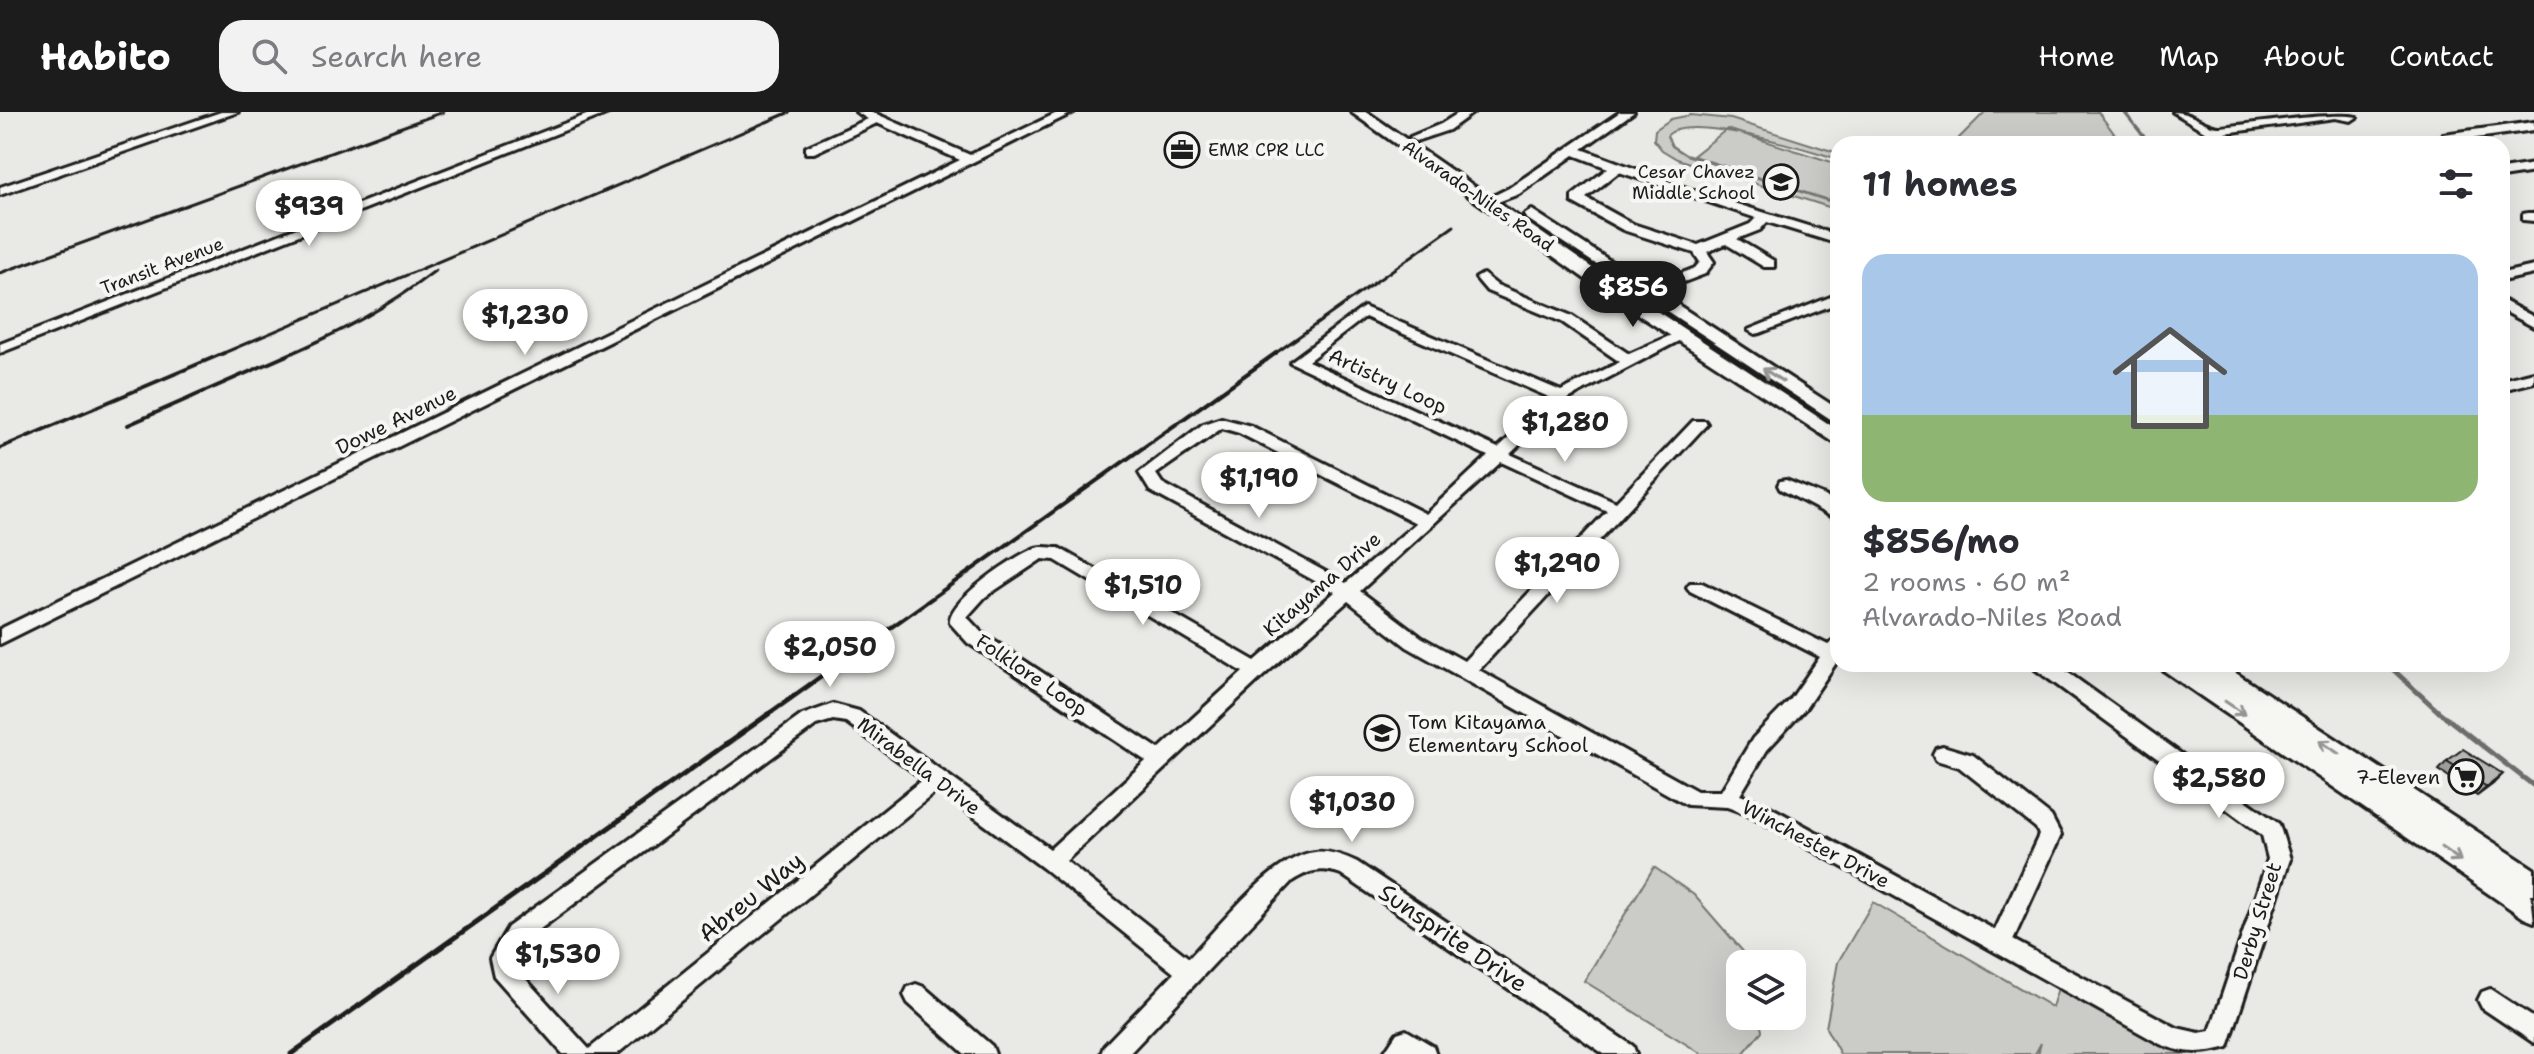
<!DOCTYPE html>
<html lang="en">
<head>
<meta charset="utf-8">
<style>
  :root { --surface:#fff; --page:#f2f2f3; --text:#2b2b33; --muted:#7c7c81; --accent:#1c1c1c }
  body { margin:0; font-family:"Shantell Sans",sans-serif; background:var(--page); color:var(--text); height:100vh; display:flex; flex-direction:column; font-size:30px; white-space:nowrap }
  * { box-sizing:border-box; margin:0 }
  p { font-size:26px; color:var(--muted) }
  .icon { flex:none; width:44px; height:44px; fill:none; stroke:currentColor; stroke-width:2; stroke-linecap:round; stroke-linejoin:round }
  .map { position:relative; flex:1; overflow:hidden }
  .side { position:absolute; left:1830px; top:24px; width:680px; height:536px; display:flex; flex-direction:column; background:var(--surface); border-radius:24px; box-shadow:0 8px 32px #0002 }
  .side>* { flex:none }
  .fabs { position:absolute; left:1726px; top:838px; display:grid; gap:16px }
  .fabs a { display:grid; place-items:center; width:80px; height:80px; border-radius:16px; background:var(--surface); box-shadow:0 8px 32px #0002; font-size:40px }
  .price { position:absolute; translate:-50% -68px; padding:0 18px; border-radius:28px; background:#fff; color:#222; font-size:26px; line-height:52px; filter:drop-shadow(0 2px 4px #0008) }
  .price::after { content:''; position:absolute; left:50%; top:48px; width:24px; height:18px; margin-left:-12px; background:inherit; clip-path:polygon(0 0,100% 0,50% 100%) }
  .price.selected { background:var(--accent); color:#fff }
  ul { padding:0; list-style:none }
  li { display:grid; align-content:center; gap:16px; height:424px; padding:0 32px }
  li span { display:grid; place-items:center; height:248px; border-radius:24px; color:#555 }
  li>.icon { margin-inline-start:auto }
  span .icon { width:144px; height:144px; fill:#fffc; stroke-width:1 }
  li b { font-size:34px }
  h2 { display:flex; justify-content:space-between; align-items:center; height:96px; padding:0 32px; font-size:34px }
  header { display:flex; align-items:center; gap:48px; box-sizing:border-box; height:112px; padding:0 40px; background:var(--accent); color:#fff }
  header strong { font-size:38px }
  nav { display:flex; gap:44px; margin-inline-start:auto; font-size:28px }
  .search { width:560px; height:72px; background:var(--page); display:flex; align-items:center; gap:20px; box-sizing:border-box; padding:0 28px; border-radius:24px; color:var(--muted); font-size:30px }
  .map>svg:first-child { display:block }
</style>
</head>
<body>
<header>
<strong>Habito</strong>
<div class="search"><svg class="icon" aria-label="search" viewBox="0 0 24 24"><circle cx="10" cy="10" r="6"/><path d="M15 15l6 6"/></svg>Search here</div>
<nav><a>Home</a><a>Map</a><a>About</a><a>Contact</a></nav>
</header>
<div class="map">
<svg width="2534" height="942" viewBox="0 0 2534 942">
  <rect width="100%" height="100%" fill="#e9e9e5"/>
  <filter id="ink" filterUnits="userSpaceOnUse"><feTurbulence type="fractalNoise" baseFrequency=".0125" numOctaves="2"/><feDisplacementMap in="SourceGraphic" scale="16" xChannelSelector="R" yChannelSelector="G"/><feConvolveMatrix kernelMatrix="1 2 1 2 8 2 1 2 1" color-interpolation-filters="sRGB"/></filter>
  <g filter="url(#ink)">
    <path fill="#cbcbc7" stroke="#747472" stroke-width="2" d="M1985 0H2098L2122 32H1953Z
      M1691 3 1731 7 1838 41V47C1807 37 1685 0 1667 24L1672 34 1686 43 1838 92V98L1677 47 1662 38 1654 28 1655 18 1671 7Z
      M1727 17 1838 52V78L1828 88 1693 44Z
      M1654 755 1694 783 1746 843 1748 852H1740V904H1759L1762 919 1743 942H1702L1584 869Z
      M1873 790 2052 895 2058 876 2188 942H2038L2041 931 2035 942H1840L1826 916 1838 850Z"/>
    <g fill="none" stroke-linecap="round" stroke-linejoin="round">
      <path stroke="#6d6d6c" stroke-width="3" d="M2124 0 2150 32"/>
      <path stroke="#6d6d6c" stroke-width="5" d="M2387 552 2439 600 2534 674"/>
      <defs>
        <path id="minor" d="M221 0H238L0 83V75Z
          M594 0H611L0 241V232Z
          M856 0H872L970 43 1059 0H1074L0 532V517L960 48 877 11 814 41H806V35L868 7Z
          M1460 0H1474L1449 18 1416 29 1410 25 1441 12Z
          M1620 0H1634L1582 37 1695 79 1837 123 1838 127 1832 130 1767 110 1760 118 1737 127 1774 149V155H1764L1726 132 1707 140 1714 150 1705 162 1647 184 1640 180 1642 177 1695 156 1700 150 1694 141 1623 118 1572 90V84L1608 56 1574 43 1519 82 1487 94 1481 90 1509 76ZM1619 60 1756 106 1750 112 1698 133 1633 112 1586 86Z
          M2173 0C2193 0 2206 16 2220 15 2251 12 2333 0 2357 5L2351 9 2335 6 2225 21 2241 32H2226Z
          M2534 10V18L2433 32 2443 22Z
          M2402 25 2408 29 2406 32H2392Z
          M2534 52V60L2502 65V57Z
          M2528 101H2534V109L2523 108V102Z
          M2534 154V162L2502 169V161Z
          M1483 162 1497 173 1572 204 1629 242 1676 221H1686L1688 224 1566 288 1510 342 1616 390 1693 309H1705L1707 312 1479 558 1697 679H1721L1753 626 1791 587 1820 545 1690 479 1687 475 1690 471H1702L1828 533 1838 526V548L1805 597 1767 638 1740 683 1763 691 1995 818 2039 723 2036 716 1959 655 1936 648 1933 642 1936 636 1943 634 1973 643 2051 704 2061 723 2013 828 2177 916 2199 921 2210 919 2268 747 2262 723 2035 557 2032 552H2056L2279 712 2290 747 2228 935C2202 942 2184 942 2160 932L1749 703 1727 695 1687 693 1407 535 1348 489 1263 564 1066 749 1189 846C1219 815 1273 744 1315 740 1329 738 1344 744 1357 750L1633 934 1636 942H1604L1341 762C1322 755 1309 758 1292 769L1129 942H1101L1104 934 1174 861 1043 756 938 678 617 942H563L494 864 490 846 508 815 802 603 833 592 859 599 1050 737 1146 649 968 531 950 511C947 489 1013 445 1033 437 1041 433 1051 436 1059 436L1255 549 1335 480 1150 379 1139 361 1203 312 1221 306 1251 314 1426 402 1488 344 1290 250 1364 195 1561 279 1620 250 1562 210 1487 179 1476 166ZM1365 205 1551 286 1498 336 1308 249ZM1222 316 1239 321 1416 411 1346 471 1162 371 1156 362ZM1501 350 1607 399 1464 549 1421 525 1360 479ZM1042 447 1055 448 1243 560 1159 637 982 521 967 505 985 485ZM833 608 846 610 923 667 589 937 513 853V847L524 829 816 613Z
          M1838 182V191L1760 221 1755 222 1748 218Z
          M2502 188 2534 205V215L2502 198Z
          M2534 260V270L2502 278V268Z
          M1786 368 1825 384 1838 394V408L1780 377 1778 373 1780 369Z
          M916 872 924 875 992 934 995 942H965L908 891 904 883 908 875Z
          M2490 877 2534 906V931L2482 896 2478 888 2482 880Z
          M1406 918 1433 934 1436 942H1383L1397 921Z"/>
        <path id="major" d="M1351 0H1367L1614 171 1838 318V333L1602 179Z
          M1532 98 1838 297V312L1526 106 1524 103Z
          M2159 552H2188L2195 556 2192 552H2222L2534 757V782H2531L2534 810 2524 806 2163 558Z"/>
      </defs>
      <use href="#minor" stroke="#1c1c1c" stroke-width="6"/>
      <use href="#major" stroke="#1c1c1c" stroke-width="6"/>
      <use href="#minor" fill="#f6f6f2" fill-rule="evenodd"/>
      <use href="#major" fill="#f6f6f2" fill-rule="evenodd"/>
      <path stroke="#1c1c1c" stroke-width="3" d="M0 161 443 0
        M219 243 790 0
        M288 243C346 217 385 197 436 158
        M1273 243 1454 114"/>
      <path stroke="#1c1c1c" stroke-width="4" d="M128 313 292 241
        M0 336 224 241
        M841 551 1276 241"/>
      <path stroke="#1c1c1c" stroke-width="5" d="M291 942 843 549"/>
    </g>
    <path fill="#9d9d9a" stroke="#1c1c1c" stroke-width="2" d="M2447 649 2493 672 2477 684 2439 658Z"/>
    <path fill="#7f7f7d" stroke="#1c1c1c" stroke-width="2" d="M2503 662 2493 672 2477 684 2487 675Z"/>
    <path fill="#b6b6b3" stroke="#1c1c1c" stroke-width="2" d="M2463 637 2503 662 2487 675 2447 649Z"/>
    <defs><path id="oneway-shaft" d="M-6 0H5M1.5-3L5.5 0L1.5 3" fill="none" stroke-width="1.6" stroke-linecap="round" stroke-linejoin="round" transform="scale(2)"/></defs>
    <g stroke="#949492">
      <use href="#oneway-shaft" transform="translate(1773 263) rotate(-147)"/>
      <use href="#oneway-shaft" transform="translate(2235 596) rotate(34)"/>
      <use href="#oneway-shaft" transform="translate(2329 635) rotate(-146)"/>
      <use href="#oneway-shaft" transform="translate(2451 742) rotate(34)"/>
    </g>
  </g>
  <defs>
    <symbol id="office-ring" viewBox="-11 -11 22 22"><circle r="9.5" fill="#f6f6f2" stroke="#1c1c1c" stroke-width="1.5"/><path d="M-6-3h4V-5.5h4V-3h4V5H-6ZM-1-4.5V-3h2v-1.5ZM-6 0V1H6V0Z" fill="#1c1c1c"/></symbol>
    <symbol id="school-ring" viewBox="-11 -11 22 22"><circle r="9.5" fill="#f6f6f2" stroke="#1c1c1c" stroke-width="1.5"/><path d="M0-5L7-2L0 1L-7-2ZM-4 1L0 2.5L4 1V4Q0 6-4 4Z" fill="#1c1c1c"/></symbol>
    <symbol id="supermarket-ring" viewBox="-11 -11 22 22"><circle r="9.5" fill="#f6f6f2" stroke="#1c1c1c" stroke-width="1.5"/><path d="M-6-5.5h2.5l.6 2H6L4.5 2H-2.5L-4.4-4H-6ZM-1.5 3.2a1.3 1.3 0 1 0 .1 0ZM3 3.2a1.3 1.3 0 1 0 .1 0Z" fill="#1c1c1c"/></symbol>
  </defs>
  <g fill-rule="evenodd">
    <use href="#office-ring" x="1162" y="18" width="40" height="40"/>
    <use href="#school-ring" x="1761" y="50" width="40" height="40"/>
    <use href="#school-ring" x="1362" y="601" width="40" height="40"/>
    <use href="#supermarket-ring" x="2446" y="645" width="40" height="40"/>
  </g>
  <g text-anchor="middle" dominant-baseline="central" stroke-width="8" stroke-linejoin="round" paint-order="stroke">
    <g font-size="18" fill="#1c1c1c" stroke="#f6f6f2" text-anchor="start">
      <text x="1208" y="38">EMR CPR LLC</text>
      <text x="1755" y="60" text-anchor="end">Cesar Chavez<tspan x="1755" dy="21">Middle School</tspan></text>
    </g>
    <g font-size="18" fill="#1c1c1c" stroke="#f6f6f2">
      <text transform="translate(1478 84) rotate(35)">Alvarado-Niles Road</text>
      <text transform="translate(162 154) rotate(-21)">Transit Avenue</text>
    </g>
    <g font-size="20" fill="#1c1c1c" stroke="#f6f6f2">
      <text transform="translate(1388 269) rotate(25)">Artistry Loop</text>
      <text transform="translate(396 308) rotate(-26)">Dowe Avenue</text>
      <text transform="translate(1322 472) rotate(-41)">Kitayama Drive</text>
      <text transform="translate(1032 563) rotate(34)">Folklore Loop</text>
      <text transform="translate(919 654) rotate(37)">Mirabella Drive</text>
      <text transform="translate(1816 732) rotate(28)">Winchester Drive</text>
      <text transform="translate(2257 809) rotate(-73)">Derby Street</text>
    </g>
    <g font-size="20" fill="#1c1c1c" stroke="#f6f6f2" text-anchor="start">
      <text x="1408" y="610">Tom Kitayama<tspan x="1408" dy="23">Elementary School</tspan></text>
      <text x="2440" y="665" text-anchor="end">7-Eleven</text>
    </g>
    <g font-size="24" fill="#1c1c1c" stroke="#f6f6f2">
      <text transform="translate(751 785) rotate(-39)">Abreu Way</text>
      <text transform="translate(1453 826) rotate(34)">Sunsprite Drive</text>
    </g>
  </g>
</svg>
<div class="fabs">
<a><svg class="icon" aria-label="layers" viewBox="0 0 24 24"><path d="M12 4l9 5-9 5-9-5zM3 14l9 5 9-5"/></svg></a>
</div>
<b class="price" style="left:309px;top:136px">$939</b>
<b class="price selected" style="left:1633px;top:217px">$856</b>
<b class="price" style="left:525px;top:245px">$1,230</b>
<b class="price" style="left:1565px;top:352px">$1,280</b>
<b class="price" style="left:1259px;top:408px">$1,190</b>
<b class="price" style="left:1557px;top:493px">$1,290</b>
<b class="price" style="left:1143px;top:515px">$1,510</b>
<b class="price" style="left:830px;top:577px">$2,050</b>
<b class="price" style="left:2219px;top:708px">$2,580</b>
<b class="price" style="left:1352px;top:732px">$1,030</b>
<b class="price" style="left:558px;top:884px">$1,530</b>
<section class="side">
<h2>11 homes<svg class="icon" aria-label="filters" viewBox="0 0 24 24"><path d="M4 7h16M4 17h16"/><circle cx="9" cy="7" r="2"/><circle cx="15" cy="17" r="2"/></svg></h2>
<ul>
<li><span style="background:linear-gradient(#a9c7e8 65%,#8fb573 0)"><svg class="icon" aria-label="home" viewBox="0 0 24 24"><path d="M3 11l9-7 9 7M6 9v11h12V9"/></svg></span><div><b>$856/mo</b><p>2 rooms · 60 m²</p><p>Alvarado-Niles Road</p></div></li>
</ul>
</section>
</div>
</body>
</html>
